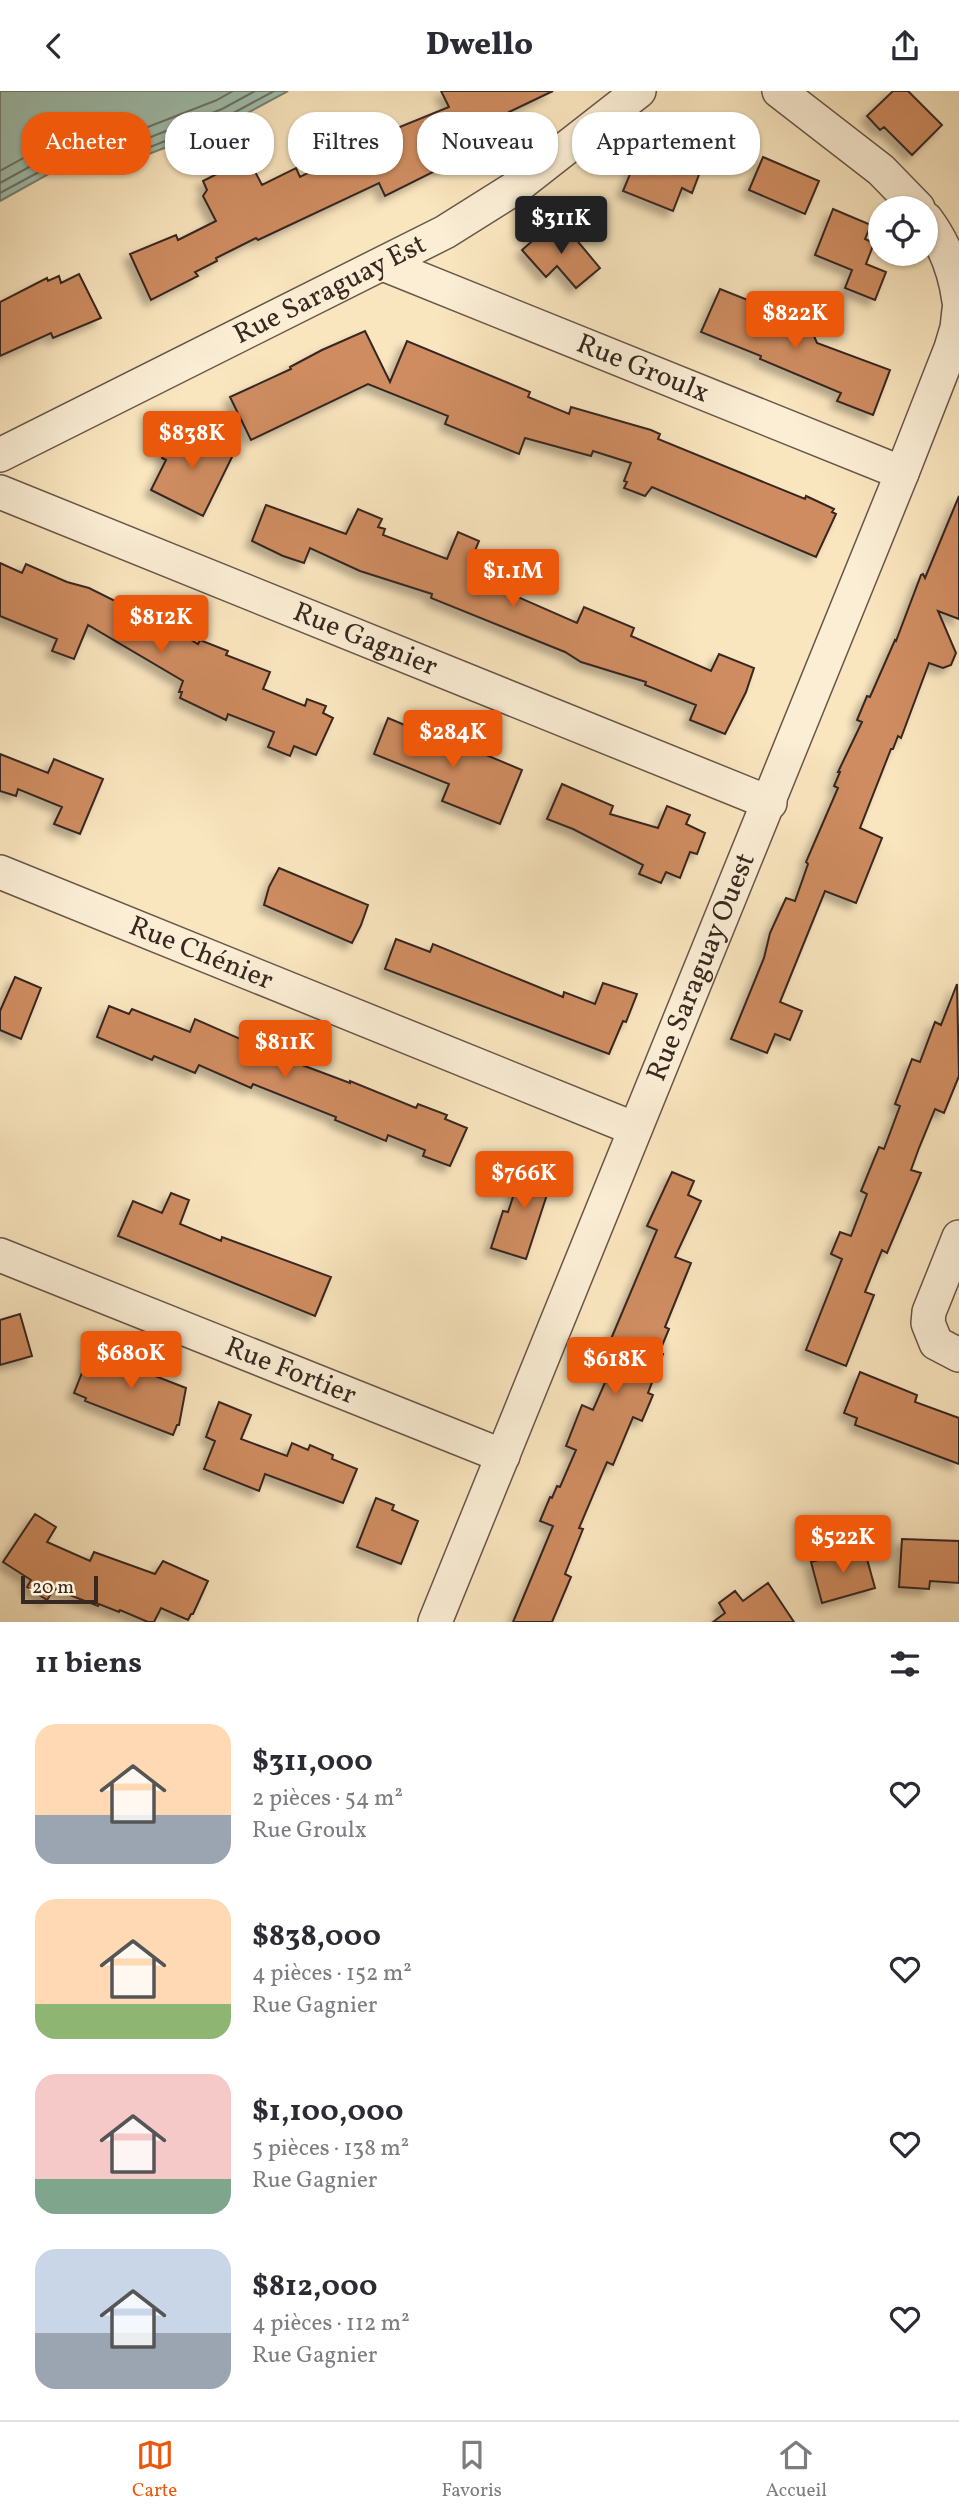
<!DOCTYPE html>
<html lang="fr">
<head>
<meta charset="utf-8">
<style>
  :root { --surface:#fff; --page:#f7f7f7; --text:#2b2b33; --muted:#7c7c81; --line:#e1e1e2; --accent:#ea580c }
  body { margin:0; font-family:Vollkorn,serif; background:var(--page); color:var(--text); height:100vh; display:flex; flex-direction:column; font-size:26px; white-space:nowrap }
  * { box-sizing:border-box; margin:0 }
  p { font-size:23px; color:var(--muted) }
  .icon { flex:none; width:38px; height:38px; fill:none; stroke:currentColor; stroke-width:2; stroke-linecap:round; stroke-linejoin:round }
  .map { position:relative; height:1531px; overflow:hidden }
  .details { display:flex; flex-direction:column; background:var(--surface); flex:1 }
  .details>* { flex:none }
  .banner { position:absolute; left:21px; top:21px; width:917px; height:63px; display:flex; gap:14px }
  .buttons { position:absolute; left:868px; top:105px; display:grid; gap:14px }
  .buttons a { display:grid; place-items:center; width:70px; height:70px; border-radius:50%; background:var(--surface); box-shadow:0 2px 5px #0004; font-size:35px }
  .scale { position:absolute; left:21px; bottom:18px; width:77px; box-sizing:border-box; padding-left:7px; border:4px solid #372821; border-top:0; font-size:19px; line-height:24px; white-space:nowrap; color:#372821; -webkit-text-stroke:5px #fbeed5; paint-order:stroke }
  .price { position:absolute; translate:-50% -60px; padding:0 16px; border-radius:7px; background:var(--accent); color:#fff; font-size:23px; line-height:46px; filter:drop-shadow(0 2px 4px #0008) }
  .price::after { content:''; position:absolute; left:50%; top:42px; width:21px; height:16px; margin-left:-10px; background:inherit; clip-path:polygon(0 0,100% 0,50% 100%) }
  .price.active { background:#222; color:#fff }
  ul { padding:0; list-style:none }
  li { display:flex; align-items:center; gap:21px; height:175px; padding:0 35px }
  li span { display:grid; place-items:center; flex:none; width:196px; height:140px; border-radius:21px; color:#555 }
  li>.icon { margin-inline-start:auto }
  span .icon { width:84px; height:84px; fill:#fffc; stroke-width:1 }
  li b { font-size:30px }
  h2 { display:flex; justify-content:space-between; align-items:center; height:84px; padding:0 35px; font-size:30px }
  .chip { padding:0 24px; border-radius:28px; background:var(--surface); box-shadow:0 2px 5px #0004; font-size:24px; line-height:63px }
  .chip.active { background:var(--accent); color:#fff }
  header { display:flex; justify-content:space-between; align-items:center; height:91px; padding:0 35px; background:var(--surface); font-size:32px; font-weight:800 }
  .dock { display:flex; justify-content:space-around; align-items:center; height:98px; border-top:2px solid var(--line); background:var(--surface); font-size:19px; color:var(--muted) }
  .dock a { display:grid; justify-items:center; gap:4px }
  .dock .active { color:var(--accent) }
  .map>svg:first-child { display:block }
</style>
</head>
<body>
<header><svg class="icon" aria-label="back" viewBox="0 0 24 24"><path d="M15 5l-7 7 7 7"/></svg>Dwello<svg class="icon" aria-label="share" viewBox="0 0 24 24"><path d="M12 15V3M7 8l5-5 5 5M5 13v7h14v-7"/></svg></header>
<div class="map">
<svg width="959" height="1531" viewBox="0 0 959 1531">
  <defs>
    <filter id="shadow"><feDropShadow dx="-6" dy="6" stdDeviation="3.5" flood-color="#0004"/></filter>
  </defs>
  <rect width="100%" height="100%" fill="#f9e5be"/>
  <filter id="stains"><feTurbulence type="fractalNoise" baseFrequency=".00286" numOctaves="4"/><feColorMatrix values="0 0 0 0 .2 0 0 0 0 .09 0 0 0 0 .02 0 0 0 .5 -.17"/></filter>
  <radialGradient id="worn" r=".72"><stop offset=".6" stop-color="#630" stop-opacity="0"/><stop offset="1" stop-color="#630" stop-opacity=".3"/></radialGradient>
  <path fill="#9ebfae" stroke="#758376" stroke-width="2" d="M0 0H288L229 32 141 66 65 74 0 110Z"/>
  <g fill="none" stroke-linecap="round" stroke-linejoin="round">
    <path stroke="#6a7468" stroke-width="2" d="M0 80 56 49 135 41 217 9 233 0
      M0 92 60 59 138 51 222 18 255 0
      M0 102 63 68 140 60 226 26 274 0"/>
  </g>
  <path fill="#ce8c61" stroke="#372821" stroke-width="2" filter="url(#shadow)" d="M441 0H553L509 21 512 27 485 36 483 33 451 50 459 68 385 105 379 92 258 149 256 147 216 167 217 170 195 181 198 185 151 209 130 163 176 144 178 149 216 130 203 105 207 99 203 90 248 67 262 94 296 77 300 86 361 56 364 53 358 42 376 33 395 38 449 16Z
    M893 0H908L942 34 912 64 884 36 880 39 867 25Z
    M683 55 685 59 695 55 703 73 692 102 682 97 673 120 623 100 633 76Z
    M763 66 819 90 805 123 749 99Z
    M833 118 871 134 865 148 874 152 866 173 886 181 875 209 845 197 852 179 815 164Z
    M564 134 600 177 576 197 557 175 546 186 522 159 548 136 554 143Z
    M79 183 101 227 53 247 51 242 0 265V211L47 187 48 190 59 185 61 192Z
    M720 198 768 217 764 226 814 245 817 252 890 279 873 324 837 310 841 302 760 268 761 265 701 241Z
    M365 240 390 291 407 250 530 301 528 306 569 323 571 316 651 339 660 343 658 348 805 408 806 405 834 418 832 421 836 423 816 466 652 396 645 405 624 397 627 391 624 390 631 372 593 360 591 365 525 347 519 363 445 333 448 325 368 293 251 349 230 306 291 278 290 276 322 259Z
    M178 335 234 362 203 425 151 399 166 369 162 367Z
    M959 405V528L938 520 956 562 951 574 943 577 929 572 901 647 898 645 893 658H891L860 737 882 747 856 812 825 800 780 911 802 920 790 949 775 943 767 962 731 948 764 867 770 842 786 807 795 810 808 773 806 771 838 697 834 695 840 681H838L862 631 857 629 867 605 870 606 895 549 896 550 921 484 923 483 925 487Z
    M266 414 346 443 358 418 382 428 378 436 385 438 383 444 447 468 458 441 479 450 474 462 485 467 477 488 577 532 584 516 634 537 631 545 711 580 719 563 754 577 746 601 725 643 690 629 696 614 645 594 646 591 581 571 565 561 431 507 432 503 360 480 310 457 304 472 283 465 252 450Z
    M0 472 22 482 26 473 67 491 89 497 133 519 134 515 198 553 200 549 228 560 226 564 270 581 263 598 305 615 307 608 326 615 323 622 333 627 316 664 294 655 290 665 268 656 274 641 228 623 226 629 180 607 182 601H179L183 590 88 534 74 568 52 560 57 548 0 525Z
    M388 627 464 659 465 655 522 679 500 733 442 710 449 693 374 663Z
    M0 663 48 682 54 668 103 688 80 743 54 733 62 716 18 698 16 705 0 700Z
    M562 693 613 715 610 723 658 737 667 715 690 724 686 733 705 742 697 763 690 761 680 787 666 781 661 792 639 783 643 774 573 738 547 728Z
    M279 777 368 814 361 834 352 852 264 814 269 796Z
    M396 848 430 861 433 853 563 906 564 901 595 913 603 892 637 903 626 931 623 930 609 963 385 878Z
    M15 886 41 897 21 948 0 939V920Z
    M957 893 959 985 944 1022 935 1018 919 1057 911 1079 921 1082 887 1162 882 1159 865 1201 874 1204 846 1275 806 1259 842 1168 831 1163 840 1141 851 1145 867 1103 861 1100 879 1056 884 1058 900 1015 895 1013 912 968 920 971 935 931 941 934Z
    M109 915 129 923 132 918 190 941 195 928 286 968 350 992V990L416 1017 418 1013 447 1024 445 1028 467 1037 450 1075 423 1065 425 1059 388 1044 386 1050 335 1029 336 1026 253 993 251 997 199 974 195 982 154 965 152 969 97 946Z
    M525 1069 555 1079 526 1168 491 1157 503 1120 508 1121Z
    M672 1081 694 1090 688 1104 701 1110 675 1166 691 1172 665 1236 669 1238 659 1262 663 1263 648 1302 653 1304 642 1330 633 1326 613 1374 607 1371 579 1437 583 1438 565 1483 571 1486 552 1531H513L553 1435 540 1430 550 1406 552 1407 557 1395 560 1396 576 1359 566 1355 582 1314 593 1319 611 1278 600 1274 657 1139 647 1135Z
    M171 1102 189 1109 180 1133 221 1150 222 1146 331 1186 315 1225 118 1145 133 1110 162 1122Z
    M20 1223 32 1265 0 1274V1229Z
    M93 1254 144 1274 142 1280 186 1297 179 1334H177L173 1344 85 1310 86 1307 74 1302Z
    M860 1281 917 1304 915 1311 959 1327V1373L855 1334 857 1327 844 1322Z
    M219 1311 251 1324 241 1348 287 1365 292 1352 308 1359 310 1354 333 1364 332 1368 357 1378 343 1412 265 1383 259 1400 204 1378 215 1350 206 1346Z
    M376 1407 394 1414 392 1419 418 1430 401 1473 357 1456Z
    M35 1423 56 1436 47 1451 90 1470 94 1461 155 1483 163 1470 208 1490 193 1523H191L188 1529 161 1517 154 1531H148L120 1519 119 1521 99 1513 98 1515 54 1498 47 1509 27 1496 31 1489 3 1471Z
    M902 1448 959 1450V1492L930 1490 929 1498 899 1496Z
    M864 1457 875 1497 822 1512 811 1471Z
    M768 1492 794 1531H713L725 1522 719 1512 735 1500 743 1510Z"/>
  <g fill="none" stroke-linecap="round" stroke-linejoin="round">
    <defs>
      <g id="minor">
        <path d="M779 0 881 79 918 117"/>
        <path d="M926 128C944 152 955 180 959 210"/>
        <path id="s1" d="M383 173 902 382"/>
        <path id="s2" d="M0 364 445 141 515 97 639 0"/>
        <path id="s3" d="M0 401 770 712"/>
        <path id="s4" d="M0 781 635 1038"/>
        <path d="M959 1146 929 1221 928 1232 936 1252 959 1264"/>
        <path id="s5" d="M0 1164 503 1365"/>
        <path id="s6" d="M435 1531 902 382 951 257 957 237 959 219"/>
      </g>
    </defs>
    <use href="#minor" stroke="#685748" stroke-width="36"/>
    <use href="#minor" stroke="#fbeed5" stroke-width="33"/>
  </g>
  <g text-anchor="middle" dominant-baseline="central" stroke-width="6" stroke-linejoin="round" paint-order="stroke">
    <g font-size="28" fill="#372821" stroke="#fbeed5">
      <text stroke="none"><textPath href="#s2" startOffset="369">Rue Saraguay Est</textPath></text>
      <text stroke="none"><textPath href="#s1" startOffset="280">Rue Groulx</textPath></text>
      <text stroke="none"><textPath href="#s3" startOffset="394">Rue Gagnier</textPath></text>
      <text stroke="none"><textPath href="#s4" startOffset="217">Rue Chénier</textPath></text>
      <text stroke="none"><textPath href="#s6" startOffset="707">Rue Saraguay Ouest</textPath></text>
      <text stroke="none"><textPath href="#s5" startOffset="313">Rue Fortier</textPath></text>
    </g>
  </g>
  <rect width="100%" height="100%" filter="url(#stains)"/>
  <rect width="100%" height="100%" fill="url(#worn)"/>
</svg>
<div class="buttons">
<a><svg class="icon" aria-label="locate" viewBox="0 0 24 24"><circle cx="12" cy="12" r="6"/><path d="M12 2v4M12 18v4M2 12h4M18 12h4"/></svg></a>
</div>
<div class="scale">20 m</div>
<b class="price active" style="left:561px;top:165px">$311K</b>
<b class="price" style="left:795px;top:260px">$822K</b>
<b class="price" style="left:192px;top:380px">$838K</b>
<b class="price" style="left:513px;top:518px">$1.1M</b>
<b class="price" style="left:161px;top:564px">$812K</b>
<b class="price" style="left:453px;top:679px">$284K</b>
<b class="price" style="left:285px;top:989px">$811K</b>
<b class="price" style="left:524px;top:1120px">$766K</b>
<b class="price" style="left:131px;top:1300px">$680K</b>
<b class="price" style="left:615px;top:1306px">$618K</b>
<b class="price" style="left:843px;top:1484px">$522K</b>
<div class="banner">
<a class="chip active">Acheter</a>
<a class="chip">Louer</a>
<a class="chip">Filtres</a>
<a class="chip">Nouveau</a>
<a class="chip">Appartement</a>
</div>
</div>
<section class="details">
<h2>11 biens<svg class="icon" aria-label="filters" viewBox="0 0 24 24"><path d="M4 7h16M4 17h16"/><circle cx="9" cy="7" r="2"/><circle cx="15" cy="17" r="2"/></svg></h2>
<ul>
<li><span style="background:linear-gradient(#ffd9b3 65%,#9aa5b1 0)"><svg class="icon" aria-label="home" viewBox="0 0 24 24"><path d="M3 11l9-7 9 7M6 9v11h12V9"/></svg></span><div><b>$311,000</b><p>2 pièces · 54 m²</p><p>Rue Groulx</p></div><svg class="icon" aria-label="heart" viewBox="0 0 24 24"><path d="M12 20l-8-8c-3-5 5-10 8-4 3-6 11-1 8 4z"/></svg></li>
<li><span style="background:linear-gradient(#ffd9b3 75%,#8fb573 0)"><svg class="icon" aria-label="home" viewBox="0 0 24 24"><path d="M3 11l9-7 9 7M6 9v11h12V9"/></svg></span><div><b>$838,000</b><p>4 pièces · 152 m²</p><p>Rue Gagnier</p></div><svg class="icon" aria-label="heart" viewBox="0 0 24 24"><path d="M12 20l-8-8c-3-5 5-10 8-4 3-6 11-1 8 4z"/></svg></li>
<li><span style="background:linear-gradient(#f6c9c9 75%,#7fa58c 0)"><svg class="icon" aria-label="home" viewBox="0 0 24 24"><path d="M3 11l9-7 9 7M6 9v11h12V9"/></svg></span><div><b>$1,100,000</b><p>5 pièces · 138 m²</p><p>Rue Gagnier</p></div><svg class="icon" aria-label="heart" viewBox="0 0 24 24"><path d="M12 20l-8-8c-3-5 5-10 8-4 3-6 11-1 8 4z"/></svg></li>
<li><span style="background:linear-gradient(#c9d6e8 60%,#9aa5b1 0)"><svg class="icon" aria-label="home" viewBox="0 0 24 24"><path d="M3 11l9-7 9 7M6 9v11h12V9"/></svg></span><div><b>$812,000</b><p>4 pièces · 112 m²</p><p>Rue Gagnier</p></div><svg class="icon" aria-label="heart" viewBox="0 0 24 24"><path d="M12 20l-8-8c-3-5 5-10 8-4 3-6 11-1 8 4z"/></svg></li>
</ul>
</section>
<nav class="dock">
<a class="active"><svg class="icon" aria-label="map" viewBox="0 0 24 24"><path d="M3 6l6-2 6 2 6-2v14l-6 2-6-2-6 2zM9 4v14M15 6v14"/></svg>Carte</a>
<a><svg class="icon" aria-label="saved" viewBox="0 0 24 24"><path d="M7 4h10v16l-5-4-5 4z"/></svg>Favoris</a>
<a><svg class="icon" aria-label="home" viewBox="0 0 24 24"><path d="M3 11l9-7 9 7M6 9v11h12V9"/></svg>Accueil</a>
</nav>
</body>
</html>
